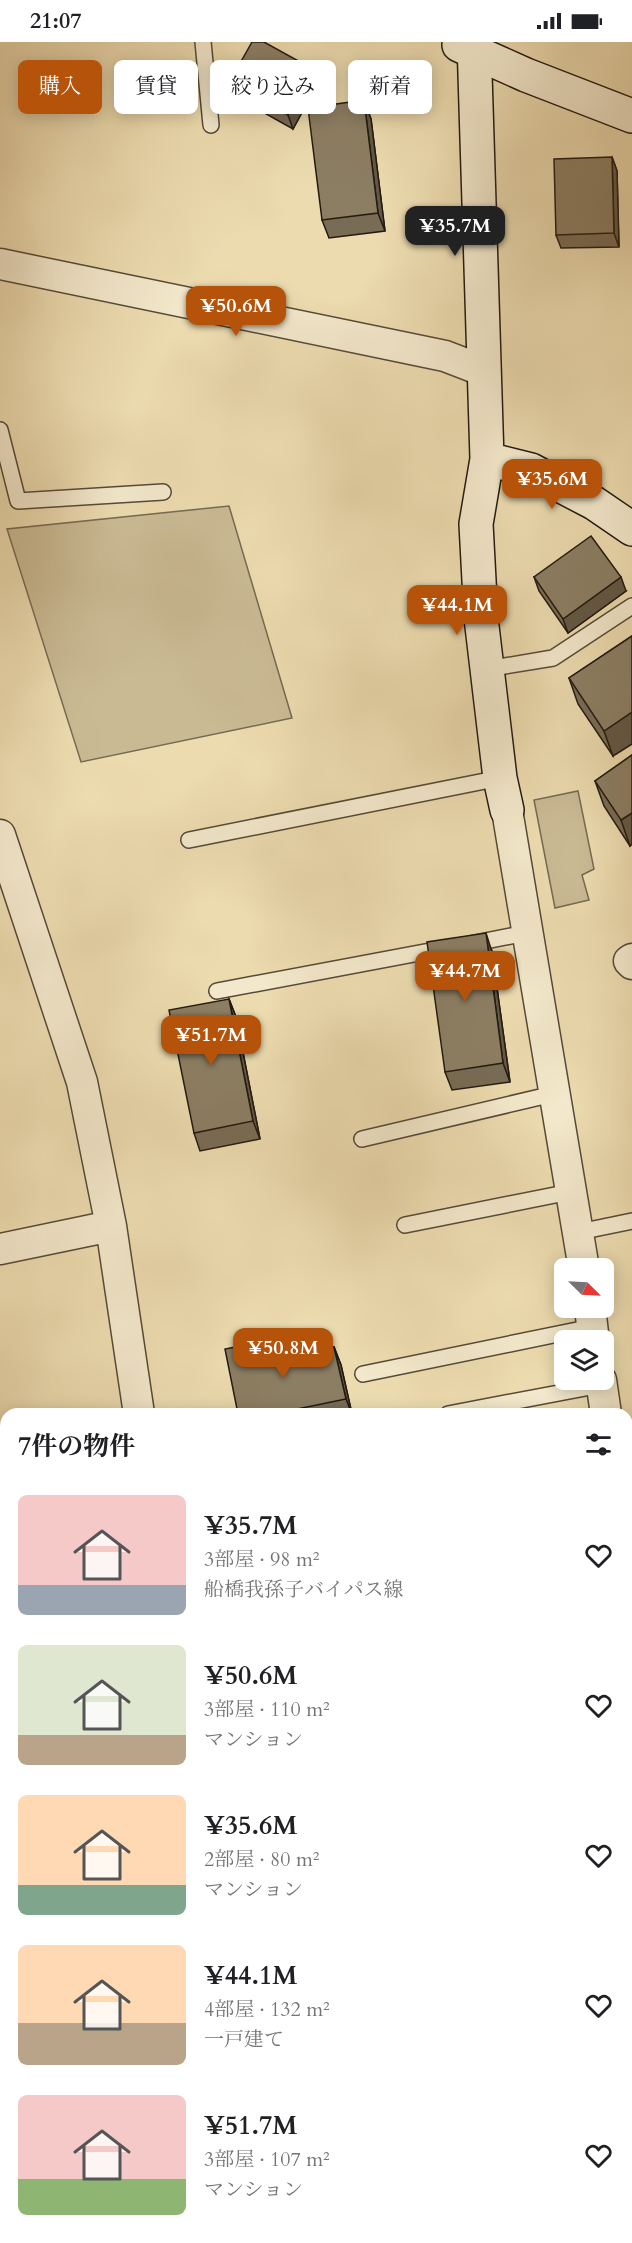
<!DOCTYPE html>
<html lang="ja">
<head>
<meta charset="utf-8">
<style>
  :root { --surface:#fff; --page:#f2f2f2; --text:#202124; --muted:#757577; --accent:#b45309 }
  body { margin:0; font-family:Cardo,"Noto Serif JP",serif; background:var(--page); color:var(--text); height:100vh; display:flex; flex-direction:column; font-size:22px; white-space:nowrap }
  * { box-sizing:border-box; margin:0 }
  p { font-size:20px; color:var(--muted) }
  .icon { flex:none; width:33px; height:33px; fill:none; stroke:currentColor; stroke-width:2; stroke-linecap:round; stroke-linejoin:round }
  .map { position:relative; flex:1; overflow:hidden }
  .drawer { position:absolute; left:0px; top:1366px; width:633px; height:836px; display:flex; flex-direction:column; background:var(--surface); border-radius:18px 18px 0 0; box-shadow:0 3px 15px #0003 }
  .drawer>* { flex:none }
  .hud { position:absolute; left:18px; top:18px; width:597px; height:54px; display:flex; gap:12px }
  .needle { width:39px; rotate:114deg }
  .buttons { position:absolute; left:554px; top:1216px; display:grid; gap:12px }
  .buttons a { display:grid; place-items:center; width:60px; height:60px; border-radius:9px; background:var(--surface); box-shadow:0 3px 15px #0003; font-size:30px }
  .price { position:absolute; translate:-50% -51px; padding:0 14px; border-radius:12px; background:var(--accent); color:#fff; font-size:20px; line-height:39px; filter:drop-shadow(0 2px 3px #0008) }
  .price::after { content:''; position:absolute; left:50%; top:36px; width:18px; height:14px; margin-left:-9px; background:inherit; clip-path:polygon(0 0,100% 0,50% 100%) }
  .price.selected { background:#222; color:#fff }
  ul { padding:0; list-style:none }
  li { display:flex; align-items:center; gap:18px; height:150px; padding:0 18px }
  li span { display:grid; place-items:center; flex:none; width:168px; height:120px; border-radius:9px; color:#555 }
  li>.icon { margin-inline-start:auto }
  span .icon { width:72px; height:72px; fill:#fffc; stroke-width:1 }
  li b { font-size:26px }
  h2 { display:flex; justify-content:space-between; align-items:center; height:72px; padding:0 18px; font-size:26px }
  .tag { padding:0 21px; border-radius:9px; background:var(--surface); box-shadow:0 3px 15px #0003; font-size:21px; line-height:54px }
  .tag.selected { background:var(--accent); color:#fff }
  .status { display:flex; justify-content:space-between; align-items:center; height:42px; padding:0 30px; background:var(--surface); direction:ltr }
  .status svg { height:16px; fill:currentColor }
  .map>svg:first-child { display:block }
</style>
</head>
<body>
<div class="status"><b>21:07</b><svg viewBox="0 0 49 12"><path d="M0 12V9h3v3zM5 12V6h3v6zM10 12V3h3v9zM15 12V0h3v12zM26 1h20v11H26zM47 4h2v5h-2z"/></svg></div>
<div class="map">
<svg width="632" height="2201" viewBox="0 0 632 2201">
  <rect width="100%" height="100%" fill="#ecdbaf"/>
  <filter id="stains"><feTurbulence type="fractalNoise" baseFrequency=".00333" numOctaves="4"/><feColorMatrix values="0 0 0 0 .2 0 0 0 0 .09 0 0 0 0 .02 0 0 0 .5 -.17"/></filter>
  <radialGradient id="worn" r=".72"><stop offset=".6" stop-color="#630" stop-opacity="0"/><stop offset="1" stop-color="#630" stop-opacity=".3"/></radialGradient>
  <path fill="#caba94" stroke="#766a52" stroke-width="1.5" d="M229 464 292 676 81 720 7 487Z
    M578 749 594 827 582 833 589 858 555 866 534 758Z"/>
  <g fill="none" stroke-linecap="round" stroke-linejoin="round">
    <defs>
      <path id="lane" d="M203 0 211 83
        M0 388 18 459 163 450
        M487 627 553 616 632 564
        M189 798 500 736
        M470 902 526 891
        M217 949 446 906
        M362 1097 553 1052
        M405 1183 570 1150
        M579 1190 632 1179
        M363 1332 592 1285
        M448 1372 601 1343
        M627 2055 632 2054"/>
      <path id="street" d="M0 222 445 314 484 329
        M507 768 584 1227
        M0 793 82 1040 111 1184 139 1372
        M632 917 629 919 632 922
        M0 1207 111 1184
        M590 1266 594 1299
        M601 1338 606 1372
        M627 1517 632 1551
        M0 1548 6 1582
        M0 1648 6 1646
        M627 1751 632 1750
        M0 1853 6 1851
        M627 1936 632 1935
        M0 2064 6 2062"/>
      <path id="secondary" d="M474 0 487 417 476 482 481 576 500 736 507 768
        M459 3 526 33 632 74
        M487 417 531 428 594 461 632 487"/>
    </defs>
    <use href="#lane" stroke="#554a38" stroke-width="18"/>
    <use href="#street" stroke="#554a38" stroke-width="33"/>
    <use href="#secondary" stroke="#231a11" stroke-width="36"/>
    <use href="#lane" stroke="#f3e8cb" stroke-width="15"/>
    <use href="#street" stroke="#f3e8cb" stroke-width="30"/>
    <use href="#secondary" stroke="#f3e8cb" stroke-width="33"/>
  </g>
  <path fill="#786c55" stroke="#231a11" stroke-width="1.5" d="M229 41H318L293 87 234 54Z
    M364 58 371 77 385 189 329 196 322 178Z
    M612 115 617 129 619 205 561 206 556 193Z
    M534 535 626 549 568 591 539 549Z
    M632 594 613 714 578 662 569 636Z
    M632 713V802L630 804 604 764 595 739Z
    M492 910 510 1040 452 1048 445 1030Z
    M229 957 236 975 260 1097 200 1109 194 1091Z
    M334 1305 341 1323 352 1372H238L276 1317Z"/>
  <path fill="#625845" stroke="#231a11" stroke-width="1.5" d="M313 27 318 41 293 87 288 73Z
    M364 58 371 77 385 189 378 171Z
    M612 115 617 129 619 205 614 191Z
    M621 535 626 549 568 591 563 577Z
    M632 670V702L613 714 604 689Z
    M632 771V802L630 804 621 778Z
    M486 891 492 910 510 1040 503 1021Z
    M229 957 236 975 260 1097 253 1079Z
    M269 1298 275 1316 280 1336 273 1318Z
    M334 1305 341 1323 352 1372 346 1357Z"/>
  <path fill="#8c7e63" stroke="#231a11" stroke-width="1.5" d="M252 0H264L313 27 288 73 229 41Z
    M364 58 378 171 322 178 308 66Z
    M612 115 614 191 556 193 554 117Z
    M591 494 621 535 563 577 534 535Z
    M632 594V670L604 689 569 636Z
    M632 713V771L621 778 595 739Z
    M486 891 503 1021 445 1030 427 900Z
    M229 957 253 1079 194 1091 169 968Z
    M269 1298 273 1318 334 1305 346 1357 273 1372H238L225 1307Z"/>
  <rect width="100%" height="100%" filter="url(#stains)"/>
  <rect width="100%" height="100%" fill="url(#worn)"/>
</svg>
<div class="buttons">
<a><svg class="needle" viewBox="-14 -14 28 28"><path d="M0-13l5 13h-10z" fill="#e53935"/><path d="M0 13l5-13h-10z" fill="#757577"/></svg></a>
<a><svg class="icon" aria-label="layers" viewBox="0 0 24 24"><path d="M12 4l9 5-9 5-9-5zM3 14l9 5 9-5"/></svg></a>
</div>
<b class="price selected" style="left:455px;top:215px">¥35.7M</b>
<b class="price" style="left:236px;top:295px">¥50.6M</b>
<b class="price" style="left:552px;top:468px">¥35.6M</b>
<b class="price" style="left:457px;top:594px">¥44.1M</b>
<b class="price" style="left:465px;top:960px">¥44.7M</b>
<b class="price" style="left:211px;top:1024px">¥51.7M</b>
<b class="price" style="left:283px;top:1337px">¥50.8M</b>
<div class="hud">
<a class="tag selected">購入</a>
<a class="tag">賃貸</a>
<a class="tag">絞り込み</a>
<a class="tag">新着</a>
</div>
<section class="drawer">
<h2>7件の物件<svg class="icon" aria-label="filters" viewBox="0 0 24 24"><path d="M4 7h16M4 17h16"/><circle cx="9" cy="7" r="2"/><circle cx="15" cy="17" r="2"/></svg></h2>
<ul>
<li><span style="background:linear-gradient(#f6c9c9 75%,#9aa5b1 0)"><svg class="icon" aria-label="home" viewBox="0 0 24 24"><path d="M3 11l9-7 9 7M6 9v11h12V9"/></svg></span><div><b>¥35.7M</b><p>3部屋 · 98 m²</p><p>船橋我孫子バイパス線</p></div><svg class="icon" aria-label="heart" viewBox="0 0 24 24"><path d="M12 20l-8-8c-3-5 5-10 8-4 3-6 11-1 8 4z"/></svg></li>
<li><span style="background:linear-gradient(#dfe7d0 75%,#b9a48a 0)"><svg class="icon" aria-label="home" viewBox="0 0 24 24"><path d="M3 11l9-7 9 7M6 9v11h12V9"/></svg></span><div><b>¥50.6M</b><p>3部屋 · 110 m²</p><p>マンション</p></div><svg class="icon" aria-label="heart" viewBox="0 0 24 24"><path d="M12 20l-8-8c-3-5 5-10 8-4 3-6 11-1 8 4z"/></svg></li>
<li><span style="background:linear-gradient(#ffd9b3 75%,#7fa58c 0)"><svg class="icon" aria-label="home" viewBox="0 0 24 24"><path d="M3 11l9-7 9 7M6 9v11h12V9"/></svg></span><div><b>¥35.6M</b><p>2部屋 · 80 m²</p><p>マンション</p></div><svg class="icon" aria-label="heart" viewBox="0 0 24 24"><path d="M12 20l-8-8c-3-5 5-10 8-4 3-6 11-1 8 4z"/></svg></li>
<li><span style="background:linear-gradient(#ffd9b3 65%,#b9a48a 0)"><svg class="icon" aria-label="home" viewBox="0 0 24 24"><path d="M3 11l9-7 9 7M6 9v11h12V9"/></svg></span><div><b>¥44.1M</b><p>4部屋 · 132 m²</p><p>一戸建て</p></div><svg class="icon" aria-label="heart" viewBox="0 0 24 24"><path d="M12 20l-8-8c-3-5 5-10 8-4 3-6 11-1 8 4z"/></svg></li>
<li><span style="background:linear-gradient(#f6c9c9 70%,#8fb573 0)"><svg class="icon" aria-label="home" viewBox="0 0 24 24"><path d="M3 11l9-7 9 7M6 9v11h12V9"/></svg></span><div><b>¥51.7M</b><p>3部屋 · 107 m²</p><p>マンション</p></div><svg class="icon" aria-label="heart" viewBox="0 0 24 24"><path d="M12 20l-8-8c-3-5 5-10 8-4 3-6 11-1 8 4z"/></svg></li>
</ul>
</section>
</div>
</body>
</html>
